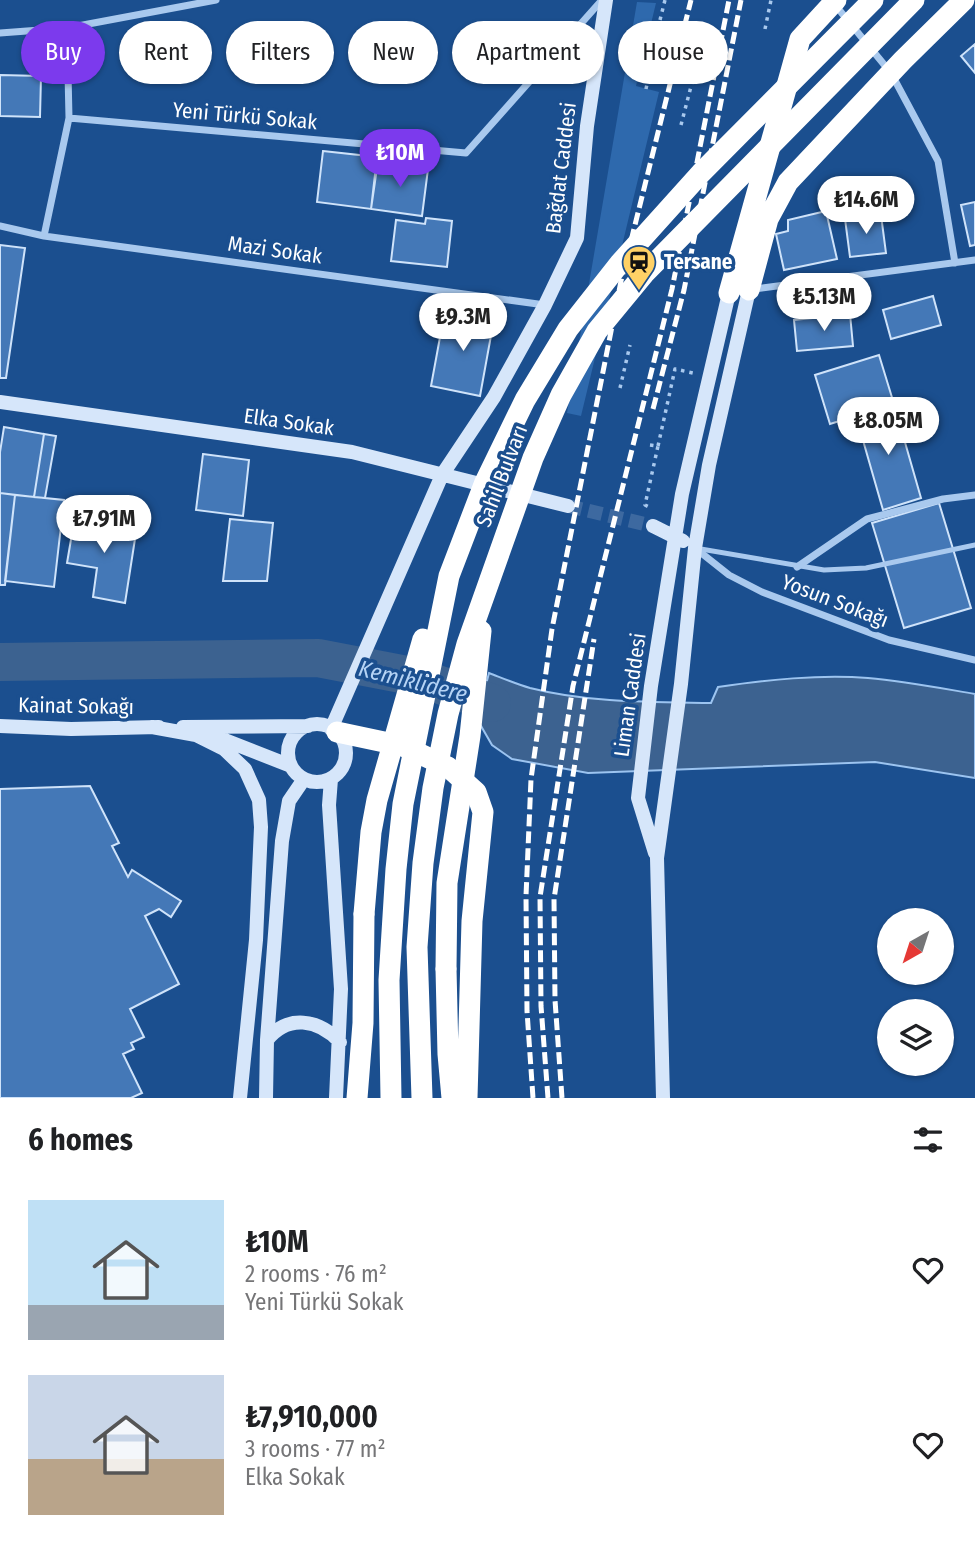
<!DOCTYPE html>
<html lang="en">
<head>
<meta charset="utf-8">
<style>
  :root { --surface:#fff; --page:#f6f6f6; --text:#202124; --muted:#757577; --accent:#7c3aed }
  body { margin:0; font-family:"Fira Sans Condensed",sans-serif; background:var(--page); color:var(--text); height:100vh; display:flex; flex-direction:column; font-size:26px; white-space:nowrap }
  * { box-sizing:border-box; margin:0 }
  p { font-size:23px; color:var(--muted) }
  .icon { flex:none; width:38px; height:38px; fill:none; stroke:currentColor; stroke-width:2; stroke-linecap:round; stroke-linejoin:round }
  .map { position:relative; height:1098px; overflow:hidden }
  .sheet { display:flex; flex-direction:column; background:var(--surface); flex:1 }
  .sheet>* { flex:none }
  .guide { position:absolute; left:21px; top:21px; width:934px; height:63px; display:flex; gap:14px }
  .needle { width:46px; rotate:219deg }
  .tools { position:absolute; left:877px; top:908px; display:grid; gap:14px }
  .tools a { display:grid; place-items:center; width:77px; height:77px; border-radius:50%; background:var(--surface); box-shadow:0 2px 5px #0004; font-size:35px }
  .price { position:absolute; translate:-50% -60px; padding:0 16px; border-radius:24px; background:#fff; color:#222; font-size:23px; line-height:46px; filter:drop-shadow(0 2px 4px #0008) }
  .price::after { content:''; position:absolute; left:50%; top:42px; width:21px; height:16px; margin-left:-10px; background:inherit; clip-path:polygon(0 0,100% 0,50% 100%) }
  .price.on { background:var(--accent); color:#fff }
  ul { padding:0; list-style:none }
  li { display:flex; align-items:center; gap:21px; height:175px; padding:0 28px }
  li span { display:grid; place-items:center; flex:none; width:196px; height:140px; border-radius:0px; color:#555 }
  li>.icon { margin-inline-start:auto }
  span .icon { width:84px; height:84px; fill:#fffc; stroke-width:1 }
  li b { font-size:30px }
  h2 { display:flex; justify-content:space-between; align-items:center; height:84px; padding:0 28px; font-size:30px }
  .tag { padding:0 24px; border-radius:32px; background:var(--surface); box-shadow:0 2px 5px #0004; font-size:24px; line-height:63px }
  .tag.on { background:var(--accent); color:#fff }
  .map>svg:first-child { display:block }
</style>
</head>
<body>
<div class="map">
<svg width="975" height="1098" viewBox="0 0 975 1098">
  <rect width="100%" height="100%" fill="#1b4f8f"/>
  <path fill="#2e69ad" d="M637 2 656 3 636 86 659 92 581 416 567 413Z"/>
  <path fill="#3c6290" stroke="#9cc4f0" stroke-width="2" d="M489 673C502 678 516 684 530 688 589 703 650 702 711 703L718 687C767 680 819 674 868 678 904 681 940 688 975 694V778L875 762 588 773 512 759 492 745 477 719Z"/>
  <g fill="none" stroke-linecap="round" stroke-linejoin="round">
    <path stroke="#3c6290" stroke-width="38" d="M0 662 318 658 417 677 492 703"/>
  </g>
  <path fill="#4478b7" stroke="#cfe3fa" stroke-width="2" d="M975 44V73L961 56Z
    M0 75 41 76 40 117 0 116Z
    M323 151 377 157 371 209 317 202Z
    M378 161 428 169 422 216 371 209Z
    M975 202V245L970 246 961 205Z
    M826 211 837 259 784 270 776 234 788 231V220Z
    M881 215 886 253 850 257 845 219Z
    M426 218 452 221 447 267 391 261 396 220 425 224Z
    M0 245 25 248 6 378H0Z
    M933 296 941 325 891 339 883 310Z
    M445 310 494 319 480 396 431 386Z
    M850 314 853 346 797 351 794 320Z
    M879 355 894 404 830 424 815 375Z
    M894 404 921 498 883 510 856 416Z
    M4 427 44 434 34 497 0 493V452Z
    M44 434 56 436 45 498 34 497Z
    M203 454 249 460 243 516 196 510Z
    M0 493 15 495 5 585H0Z
    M15 495 64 500 54 587 5 581Z
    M939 503 971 608 904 628 872 523Z
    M75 516 137 526 125 603 93 597 97 568 67 563Z
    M230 519 273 523 267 581H223Z
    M90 786 119 843 112 846 128 877 132 870 181 901 171 917 159 909 145 916 179 984 130 1009 144 1037 131 1043 134 1049 123 1054 142 1093 131 1098H0V789Z"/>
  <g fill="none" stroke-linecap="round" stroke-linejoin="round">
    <path stroke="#3d69a0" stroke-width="14" stroke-dasharray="14 7" stroke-linecap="butt" d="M568 506 653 526"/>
    <path stroke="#a9c9ee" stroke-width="3.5" stroke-dasharray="3.5 5" stroke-linecap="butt" d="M660 20 665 0
      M765 29 771 0
      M646 89 658 30
      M681 125 695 71
      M620 388 630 345
      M650 445 658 446 645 505 651 508
      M658 446 675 369 693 373"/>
    <path stroke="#a9c9ee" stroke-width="5" d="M695 548 824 570 866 568 975 545"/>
    <path stroke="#a9c9ee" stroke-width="7" d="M836 6 891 73 938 161 955 263
      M0 33 67 28 216 0
      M69 118 466 153 602 0
      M0 226 44 236 545 305
      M44 236 69 118 67 28
      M754 289 975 260
      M695 548 729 575 762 592 889 640 975 660
      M797 567 867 519 943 499 975 495"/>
    <path stroke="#d6e6fa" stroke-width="14" d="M0 402 352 452 568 506
      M653 526 683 541
      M288 753a29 29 0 1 1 58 0a29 29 0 1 1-58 0Z
      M0 726 71 729 159 727
      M152 727 196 735 224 749 245 769 259 800 261 827 256 940 240 1098
      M183 727 308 726
      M331 729 442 475 494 397 545 305 577 238 587 126 606 0
      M212 735 291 766
      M331 779 329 805 341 989 336 1098
      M655 853 638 798 651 686 682 494 729 293
      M267 1040C288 1014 318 1019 340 1042
      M266 1098 267 1040 282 841 289 801 304 779
      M663 1098 657 858 681 684 695 548 709 465 749 290"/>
    <path stroke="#fff" stroke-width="21" d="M749 290 768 219 788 182 903 60 964 0
      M729 293 800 39 836 0
      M337 732 403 746 448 767 476 792 483 812 472 921 467 1098
      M446 969 448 1054 452 1098
      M357 1098 363 1023 364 914"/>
    <path stroke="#fff" stroke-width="5" stroke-dasharray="12 5" stroke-linecap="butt" d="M653 409 684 290 741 0
      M533 1098 527 1011 526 896 531 779 552 629 621 281 691 0
      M548 1098 541 1006 540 897 573 686 672 289 729 0
      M562 1098 555 1000 554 899 594 639"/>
    <path stroke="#fff" stroke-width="21" d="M364 914 371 832 377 800 423 639
      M446 969 447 883 470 736 481 631
      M391 1098 389 980 396 869 403 804 449 576 485 482 525 400 568 329 620 263 701 173 873 0
      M422 1098 417 947 423 863 433 788 448 714 467 644 533 458 561 395 597 331 644 274 914 0"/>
  </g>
  <defs>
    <symbol id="station-pin" viewBox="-11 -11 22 30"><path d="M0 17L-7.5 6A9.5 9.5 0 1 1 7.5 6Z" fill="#ffd166" stroke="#1b4f8f"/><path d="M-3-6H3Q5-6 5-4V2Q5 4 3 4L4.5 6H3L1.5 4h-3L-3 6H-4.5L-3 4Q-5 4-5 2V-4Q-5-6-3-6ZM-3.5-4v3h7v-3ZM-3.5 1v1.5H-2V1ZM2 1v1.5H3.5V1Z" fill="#111"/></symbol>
  </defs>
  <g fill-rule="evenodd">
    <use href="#station-pin" x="620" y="243" width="38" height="52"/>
  </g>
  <g text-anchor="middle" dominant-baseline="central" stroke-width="7" stroke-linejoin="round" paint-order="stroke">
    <g font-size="21" fill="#fff" stroke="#1b4f8f">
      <text transform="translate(245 116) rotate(5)">Yeni Türkü Sokak</text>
      <text transform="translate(561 168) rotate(-83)">Bağdat Caddesi</text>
      <text transform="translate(275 250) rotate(8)">Mazi Sokak</text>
      <text transform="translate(289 422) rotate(8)">Elka Sokak</text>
      <text transform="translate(502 476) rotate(-69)">Sahil Bulvarı</text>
      <text transform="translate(835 601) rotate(21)">Yosun Sokağı</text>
      <text transform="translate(630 695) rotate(-82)">Liman Caddesi</text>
      <text transform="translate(76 706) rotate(1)">Kainat Sokağı</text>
    </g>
    <g font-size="21" font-weight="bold" fill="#fff" stroke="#1b4f8f" text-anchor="start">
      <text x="664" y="262">Tersane</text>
    </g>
    <g font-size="23" font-style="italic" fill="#b5d3f5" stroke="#1b4f8f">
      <text transform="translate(413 681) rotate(14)">Kemiklidere</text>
    </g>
  </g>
</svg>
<div class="tools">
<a><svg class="needle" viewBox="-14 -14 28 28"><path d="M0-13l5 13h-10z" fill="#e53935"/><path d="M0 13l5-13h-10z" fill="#757577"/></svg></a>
<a><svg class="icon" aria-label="layers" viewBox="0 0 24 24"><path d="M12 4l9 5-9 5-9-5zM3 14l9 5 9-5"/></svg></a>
</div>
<b class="price on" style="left:400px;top:189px">₺10M</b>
<b class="price" style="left:866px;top:236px">₺14.6M</b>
<b class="price" style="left:824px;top:333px">₺5.13M</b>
<b class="price" style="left:463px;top:353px">₺9.3M</b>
<b class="price" style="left:888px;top:457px">₺8.05M</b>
<b class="price" style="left:104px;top:555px">₺7.91M</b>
<div class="guide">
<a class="tag on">Buy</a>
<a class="tag">Rent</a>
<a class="tag">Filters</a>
<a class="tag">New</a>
<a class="tag">Apartment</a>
<a class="tag">House</a>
</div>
</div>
<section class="sheet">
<h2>6 homes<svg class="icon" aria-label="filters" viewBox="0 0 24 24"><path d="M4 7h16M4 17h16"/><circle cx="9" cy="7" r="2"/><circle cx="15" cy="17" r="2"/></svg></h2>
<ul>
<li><span style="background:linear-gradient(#bfe0f5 75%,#9aa5b1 0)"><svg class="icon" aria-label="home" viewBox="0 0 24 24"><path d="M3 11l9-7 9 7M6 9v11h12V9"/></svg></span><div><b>₺10M</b><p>2 rooms · 76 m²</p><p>Yeni Türkü Sokak</p></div><svg class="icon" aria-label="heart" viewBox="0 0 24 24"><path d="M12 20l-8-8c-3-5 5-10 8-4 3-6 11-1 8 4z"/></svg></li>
<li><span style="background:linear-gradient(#c9d6e8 60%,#b9a48a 0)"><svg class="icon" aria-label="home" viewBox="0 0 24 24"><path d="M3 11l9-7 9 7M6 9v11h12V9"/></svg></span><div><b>₺7,910,000</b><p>3 rooms · 77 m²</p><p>Elka Sokak</p></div><svg class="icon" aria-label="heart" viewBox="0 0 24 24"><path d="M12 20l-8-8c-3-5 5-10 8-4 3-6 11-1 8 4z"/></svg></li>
</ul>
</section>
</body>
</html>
